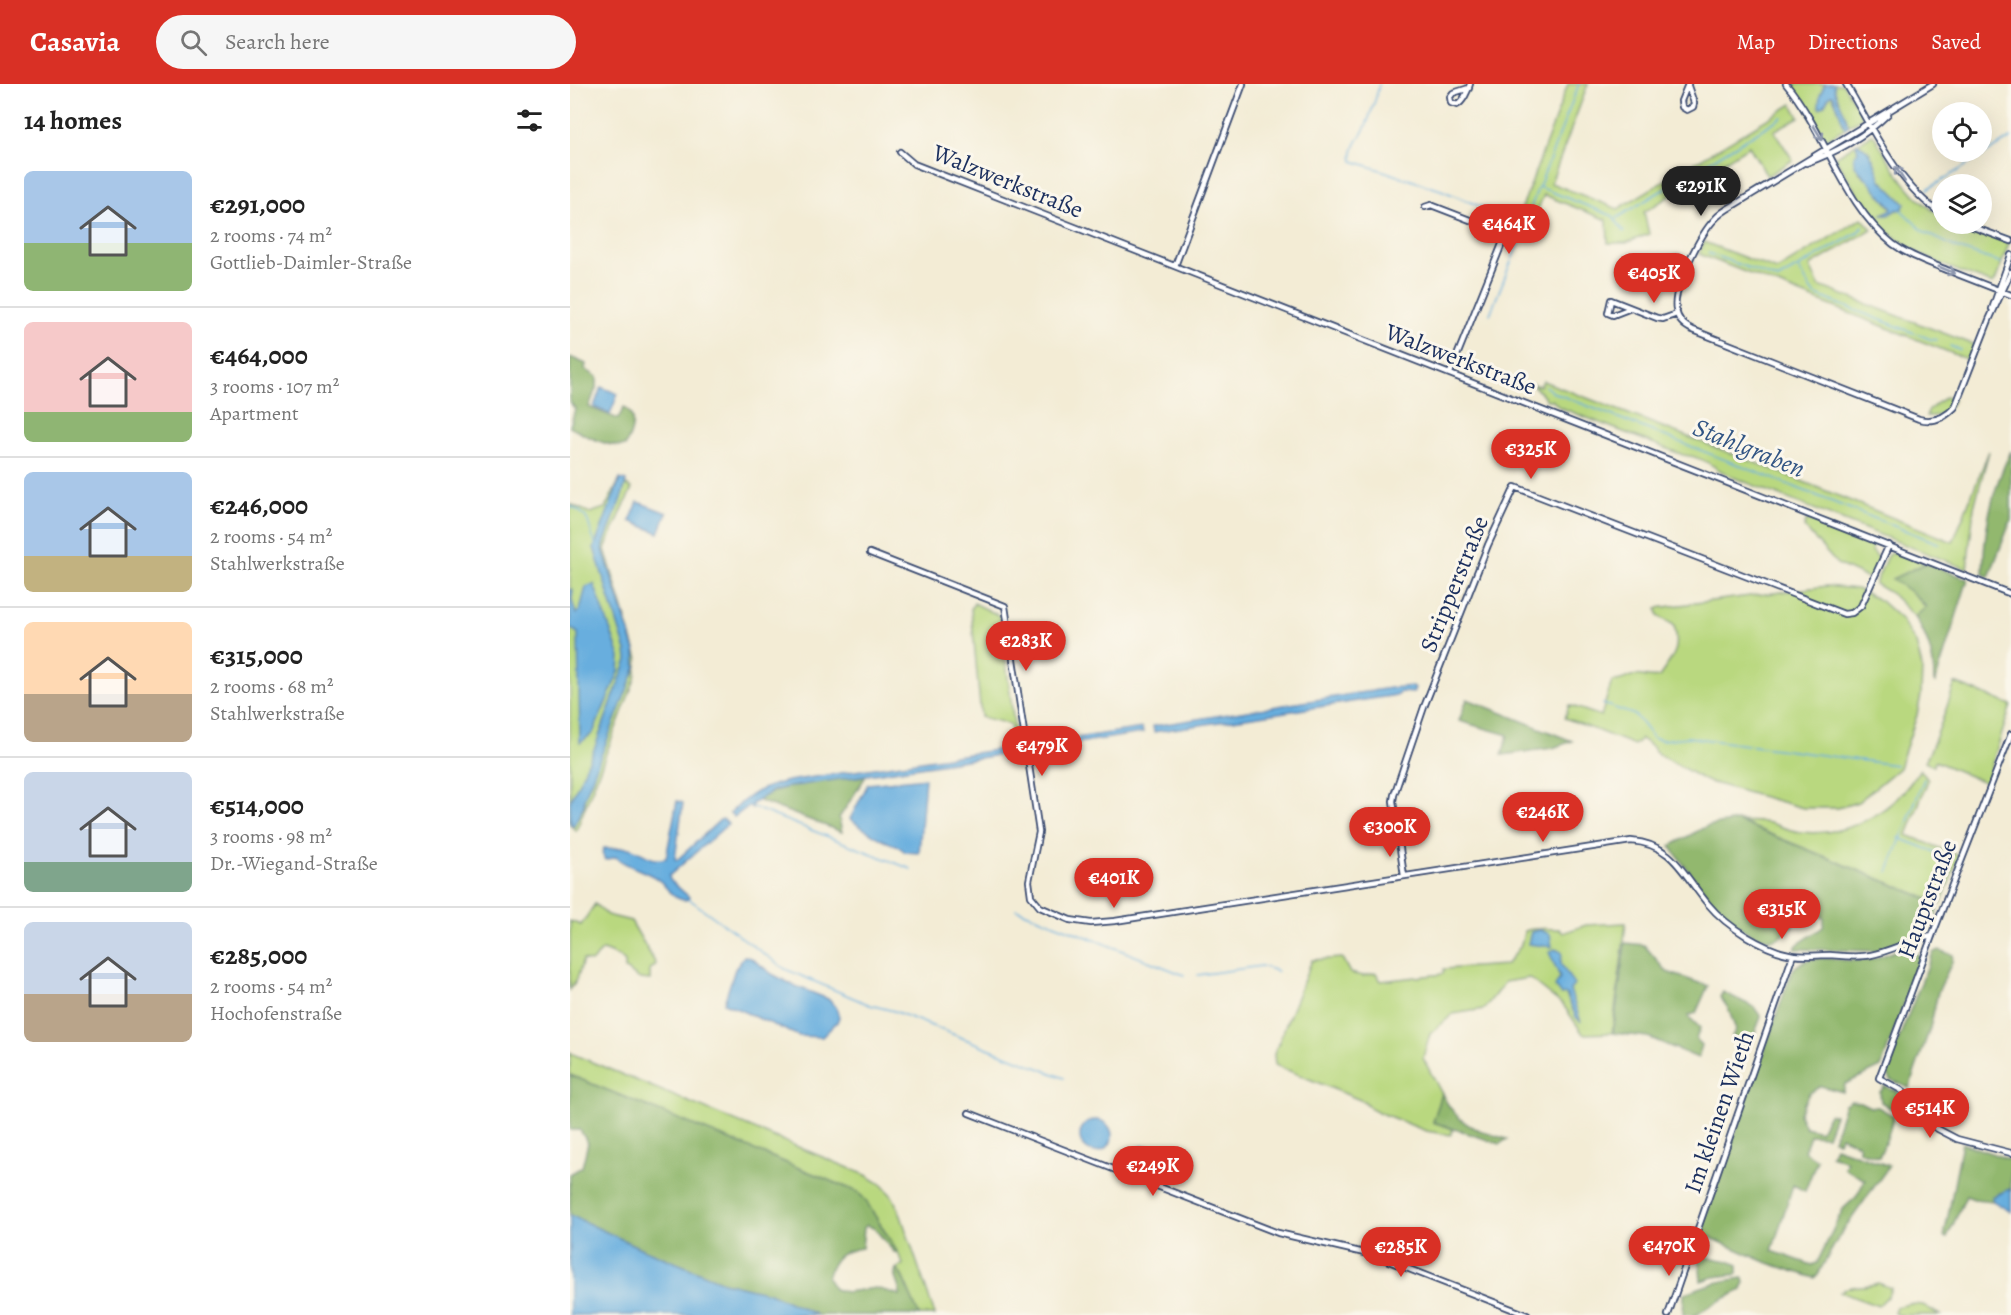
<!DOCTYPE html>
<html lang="en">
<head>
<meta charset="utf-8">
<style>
  :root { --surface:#fff; --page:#f6f6f6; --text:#222; --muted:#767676; --line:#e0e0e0; --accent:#d93025 }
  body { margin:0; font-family:Alegreya,serif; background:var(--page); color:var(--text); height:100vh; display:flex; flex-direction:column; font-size:22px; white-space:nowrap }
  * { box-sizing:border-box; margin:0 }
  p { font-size:20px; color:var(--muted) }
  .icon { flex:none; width:33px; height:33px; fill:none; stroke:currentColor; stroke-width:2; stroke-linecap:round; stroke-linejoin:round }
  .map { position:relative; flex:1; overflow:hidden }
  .sheet { display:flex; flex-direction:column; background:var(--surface); width:570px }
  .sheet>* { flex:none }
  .tools { position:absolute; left:1362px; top:18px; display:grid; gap:12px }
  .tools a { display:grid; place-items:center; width:60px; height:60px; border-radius:50%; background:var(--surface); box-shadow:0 6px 24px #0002; font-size:30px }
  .price { position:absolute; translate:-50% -51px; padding:0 14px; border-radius:21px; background:var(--accent); color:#fff; font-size:20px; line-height:39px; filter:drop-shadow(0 2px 3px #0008) }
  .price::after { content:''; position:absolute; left:50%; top:36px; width:18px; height:14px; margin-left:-9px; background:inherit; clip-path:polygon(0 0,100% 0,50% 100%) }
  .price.on { background:#222; color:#fff }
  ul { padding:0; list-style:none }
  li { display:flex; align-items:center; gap:18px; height:150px; padding:0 24px }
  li+li { border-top:2px solid var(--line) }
  li span { display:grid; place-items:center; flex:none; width:168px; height:120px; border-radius:9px; color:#555 }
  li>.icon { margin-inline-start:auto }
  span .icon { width:72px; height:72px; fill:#fffc; stroke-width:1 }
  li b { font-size:26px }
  h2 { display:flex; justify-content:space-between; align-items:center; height:72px; padding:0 24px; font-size:26px }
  header { display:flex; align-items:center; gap:36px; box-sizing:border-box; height:84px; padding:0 30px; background:var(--accent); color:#fff }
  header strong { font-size:28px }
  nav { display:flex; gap:33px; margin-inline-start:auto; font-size:21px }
  .search { width:420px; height:54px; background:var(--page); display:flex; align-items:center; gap:15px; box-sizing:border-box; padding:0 21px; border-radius:33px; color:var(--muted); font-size:22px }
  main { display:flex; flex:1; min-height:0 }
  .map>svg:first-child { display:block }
</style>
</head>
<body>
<header>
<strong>Casavia</strong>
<div class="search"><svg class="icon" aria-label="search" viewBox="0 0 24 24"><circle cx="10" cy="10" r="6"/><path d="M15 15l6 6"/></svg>Search here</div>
<nav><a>Map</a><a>Directions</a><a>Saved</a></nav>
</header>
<main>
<section class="sheet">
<h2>14 homes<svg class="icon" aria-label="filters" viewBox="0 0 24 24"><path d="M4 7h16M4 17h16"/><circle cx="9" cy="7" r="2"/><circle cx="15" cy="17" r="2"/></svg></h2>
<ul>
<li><span style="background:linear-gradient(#a9c7e8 60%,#8fb573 0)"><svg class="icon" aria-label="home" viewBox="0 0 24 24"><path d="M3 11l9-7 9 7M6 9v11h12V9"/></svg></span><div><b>€291,000</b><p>2 rooms · 74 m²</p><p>Gottlieb-Daimler-Straße</p></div></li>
<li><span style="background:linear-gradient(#f6c9c9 75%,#8fb573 0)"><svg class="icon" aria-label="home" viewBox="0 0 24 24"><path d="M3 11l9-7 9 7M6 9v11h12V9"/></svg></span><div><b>€464,000</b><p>3 rooms · 107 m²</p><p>Apartment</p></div></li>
<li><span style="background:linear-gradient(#a9c7e8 70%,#c2b280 0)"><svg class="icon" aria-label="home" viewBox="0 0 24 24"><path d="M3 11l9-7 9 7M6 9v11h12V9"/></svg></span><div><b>€246,000</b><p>2 rooms · 54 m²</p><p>Stahlwerkstraße</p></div></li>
<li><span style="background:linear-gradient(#ffd9b3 60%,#b9a48a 0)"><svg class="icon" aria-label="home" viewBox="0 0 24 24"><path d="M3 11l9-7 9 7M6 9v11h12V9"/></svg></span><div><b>€315,000</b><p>2 rooms · 68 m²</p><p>Stahlwerkstraße</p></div></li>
<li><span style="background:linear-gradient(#c9d6e8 75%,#7fa58c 0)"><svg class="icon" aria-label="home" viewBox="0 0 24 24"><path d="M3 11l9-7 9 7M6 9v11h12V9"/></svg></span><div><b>€514,000</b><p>3 rooms · 98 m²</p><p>Dr.-Wiegand-Straße</p></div></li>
<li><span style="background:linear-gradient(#c9d6e8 60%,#b9a48a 0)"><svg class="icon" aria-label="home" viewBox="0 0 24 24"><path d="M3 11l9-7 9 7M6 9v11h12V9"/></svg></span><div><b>€285,000</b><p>2 rooms · 54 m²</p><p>Hochofenstraße</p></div></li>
</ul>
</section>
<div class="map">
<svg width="1441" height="1231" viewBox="0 0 1441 1231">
  <rect width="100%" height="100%" fill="#fbf7ec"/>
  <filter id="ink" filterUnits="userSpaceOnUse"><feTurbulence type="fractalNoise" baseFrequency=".0167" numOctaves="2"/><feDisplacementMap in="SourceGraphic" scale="12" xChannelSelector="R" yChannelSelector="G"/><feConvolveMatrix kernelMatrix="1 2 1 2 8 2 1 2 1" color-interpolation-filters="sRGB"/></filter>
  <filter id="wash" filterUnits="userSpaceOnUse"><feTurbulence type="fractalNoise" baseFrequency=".008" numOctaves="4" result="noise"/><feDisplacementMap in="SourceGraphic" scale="24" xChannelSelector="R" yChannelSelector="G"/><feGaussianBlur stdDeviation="1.35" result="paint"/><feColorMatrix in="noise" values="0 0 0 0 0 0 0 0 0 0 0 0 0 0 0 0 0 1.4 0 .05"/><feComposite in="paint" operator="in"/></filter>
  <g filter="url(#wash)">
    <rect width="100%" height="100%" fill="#f3ecd5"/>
    <path fill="#b9d87f" stroke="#6a846e" stroke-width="1.5" d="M998 0H1018L981 99 1048 125 1222 20 1229 33 1204 47 1223 76 1197 92 1179 62 1074 128 1079 150 1056 159H1038L1037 136 974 111 964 134 950 129Z
      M1222 0H1255L1254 22 1261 10 1272 31 1275 44 1255 56Z
      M1264 0H1273L1293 33 1278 42C1277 28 1263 11 1264 0Z
      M1303 50C1322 81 1339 114 1372 132V140H1390L1439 159 1426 195 1423 200C1381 184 1336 171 1306 135 1290 117 1278 94 1265 73L1286 60 1289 66 1284 76 1285 81 1290 89 1301 99 1322 125 1311 131H1318L1326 126H1329L1335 120 1311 96 1304 77 1298 67 1288 59Z
      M1292 134 1302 145 1240 182 1249 202 1405 261 1399 276 1129 170 1134 158 1207 186Z
      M973 297 1209 388 1383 458 1419 367 1404 423 1397 485 1165 394C1145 386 1137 373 1113 371L989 323 982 316H977L962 300 970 302Z
      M1375 313 1384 314C1379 327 1370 334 1356 332L1360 325Z
      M49 397 62 404 35 465 68 575 65 595 6 747 0 741V420L20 429 35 424Z
      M1237 435 1302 459V467L1310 476 1300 495 1267 480 1234 443Z
      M1323 468 1356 479 1323 495 1345 511 1356 524 1345 533 1322 510 1305 500 1317 472Z
      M1257 502 1287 505 1311 517 1331 535 1346 559 1352 583 1351 611 1347 631 1329 684 1288 718 1268 724H1233L1136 697 1085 668 1083 663 1071 655 1064 661 995 634 999 621 1031 632 1042 597C1051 598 1054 594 1062 592 1070 590 1079 595 1089 593 1103 572 1111 567 1104 541L1088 532 1087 524Z
      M404 519 430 532 446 656 443 657 440 640 411 633 401 525Z
      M1385 599 1441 621 1416 699 1365 677 1363 682 1355 677C1368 654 1376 624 1385 599Z
      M1350 685 1358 696 1337 751 1389 772 1371 820 1168 737C1178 738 1190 737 1200 739 1210 742 1220 747 1231 748 1281 753 1325 727 1350 685Z
      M25 820 37 831 61 837 86 880 84 883 80 885V896L70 895 55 885V878L50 873 33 866 21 878 13 876 7 895 0 906V837L11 841Z
      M1056 839 1042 949 1013 950 994 922 959 894 935 898 914 925 883 930 860 950 853 974 872 1010 863 1038 883 1045 881 1051 856 1047 801 1025 795 1018 705 981 704 970 742 876 772 874 780 889 793 892 806 889 811 897 873 890 874 885 936 881 950 863 955 847C967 843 976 845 989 845L993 849 1016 841Z
      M0 969 296 1091 311 1100 322 1112 329 1126 365 1231H349L332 1192 326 1185 333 1181C333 1174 295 1116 288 1108L0 991Z
      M1308 1199 1321 1204 1318 1212 1308 1222 1270 1208C1280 1200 1295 1204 1308 1199Z
      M1340 1220 1353 1221 1370 1231H1330L1324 1229 1326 1223Z"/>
    <path fill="#92b86e" stroke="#567466" stroke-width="1.5" d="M1109 170 1114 172 1104 199 1062 183V177Z
      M0 273 16 280 15 285 27 293V301L19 323 48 335 54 323C68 332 62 350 55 362 37 363 16 352 0 343L5 325 0 318Z
      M1441 367V436L1419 493 1413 490C1414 446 1421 407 1441 367Z
      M1356 479 1398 495 1365 599 1364 597C1364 573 1358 554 1345 533L1356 523 1345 511 1322 495Z
      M897 615 1002 657 983 664 932 671 938 651 889 637Z
      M296 692 269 734 272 748 187 716C216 697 263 696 296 692Z
      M1167 737 1368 819C1367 832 1363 843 1350 846V849L1308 867 1225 865 1227 861 1253 843 1254 835 1249 830C1219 830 1222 853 1203 855 1165 859 1120 788 1100 762L1137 742Z
      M1055 859 1074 861 1097 888 1138 902 1126 929 1118 932 1130 944 1126 955 1132 961 1128 974 1078 953 1043 949Z
      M1337 864 1343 866 1351 874 1311 983 1275 1000 1273 1008 1251 1002 1239 1009 1229 1030 1235 1043 1250 1047 1259 1030 1265 1031 1257 1052 1240 1051 1234 1067 1247 1076 1235 1107 1223 1101 1202 1167 1242 1181 1247 1179 1273 1125 1286 1113 1295 1096 1274 1084 1277 1077 1261 1071 1265 1063 1319 1082 1270 1151 1248 1190 1244 1194 1198 1179 1130 1149 1222 887C1239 864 1272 880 1297 876 1311 874 1323 866 1337 864Z
      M1368 866 1383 871 1382 878 1368 908 1360 944 1339 1004 1321 996 1317 989 1319 979 1363 869Z
      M1153 908 1184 923 1191 933 1178 966 1162 952 1166 946 1158 924 1150 913Z
      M0 991 288 1108 296 1117 328 1169 324 1168 305 1145 297 1141 294 1144 292 1164C271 1167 263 1173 257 1194L264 1205 276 1208 306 1204 330 1211C330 1201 322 1194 326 1185L332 1192 349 1231H247L199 1209 153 1198 70 1164 0 1131V1090L12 1083 18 1059 10 1046H0Z
      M1315 1002 1326 1007 1347 1028 1345 1033 1328 1029 1311 1018 1310 1008Z
      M872 1010C888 1042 906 1046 937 1055L930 1060 863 1038Z
      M1280 1017 1290 1018 1300 1023H1308L1324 1032 1317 1054 1309 1073 1289 1067V1061L1271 1052 1268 1057 1263 1056 1275 1020Z
      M1392 1059 1441 1076V1106L1440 1105 1422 1113 1423 1117 1404 1115 1396 1112 1377 1154 1374 1153Z
      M1129 1172 1159 1177 1168 1181V1190L1144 1193 1131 1197Z
      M1173 1194 1174 1200 1172 1206 1147 1218 1126 1231H1113L1114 1210C1134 1201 1151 1196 1173 1194Z"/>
    <path fill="#67aede" stroke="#416e9e" stroke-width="1.5" d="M1255 0H1264C1263 11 1277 28 1278 42L1275 44 1263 11H1260L1254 22 1250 24 1249 22 1250 11Z
      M1288 59 1298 67 1304 77 1311 96 1335 120 1332 125 1326 126 1318 131H1311L1322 125 1321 122C1313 115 1308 107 1301 99 1294 91 1275 78 1288 67L1286 60Z
      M31 303 48 310 40 330 24 323Z
      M50 395 56 397 53 409 34 460 33 465 65 567 66 583 14 715V721L4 741H1L0 718 25 663 57 576 56 567 24 464Z
      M68 418 97 429 89 449 60 437Z
      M24 500 50 573 49 588 23 649 10 659 8 549 0 544V506L3 505 2 516 6 530 10 526 16 503Z
      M843 602 845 604 843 609 830 608 827 611 584 648 583 642 820 604Z
      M572 644 573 649 218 703 204 706 182 720V724L179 722 164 733 160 729C181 709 189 704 218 697Z
      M355 694 349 769 335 768C329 761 321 760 313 756 302 750 290 743 280 735L298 700Z
      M107 717 113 719 105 775 107 776 150 736 153 735 158 740 99 792 100 796 119 813 117 816C103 816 100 807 91 798 79 786 58 785 46 773L35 776 32 769 34 764C42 766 50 762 59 764 72 767 81 779 96 774Z
      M970 846 980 850 982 863 958 860 961 848Z
      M985 865 992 868 991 880 1004 901 1000 906 1011 938 1006 933 996 910 991 911 985 903 990 893 979 868Z
      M174 872 181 874 202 890 223 901 258 915 266 923 269 933 267 938 252 953 229 952 154 919 165 885Z
      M510 1052a16 16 0 1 1 32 0a16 16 0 1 1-32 0Z
      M563 1074a12 12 0 1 1 24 0a12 12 0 1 1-24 0Z
      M1440 1105 1441 1106V1128L1423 1117 1422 1113Z
      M0 1131 70 1164 153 1198 199 1209 247 1231H0Z"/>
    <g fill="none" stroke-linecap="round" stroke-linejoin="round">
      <path stroke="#67aede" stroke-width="1.5" d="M809 0C807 14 801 28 796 42 791 53 780 64 783 77L871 106 948 138 952 145 951 153 920 230
        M1009 0 969 103 1043 132 1054 148
        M1358 105 1441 54
        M961 123 968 104
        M1330 125 1354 148 1387 164 1431 179
        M1047 134 1212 33
        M1138 169 1208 195 1287 149 1293 142
        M1229 185 1241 206 1246 211 1360 255 1367 256
        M1380 262 1390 266
        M975 302 982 308 1370 460
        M0 422C24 433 16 441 26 461
        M1033 620 1065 631 1083 654 1092 656 1118 653 1326 681
        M182 723 341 785
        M1329 754 1381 774
        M1318 788 1354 695
        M119 815 215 885 300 921 324 927 494 994
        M446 825 614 891
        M628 891 691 882 707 887"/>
    </g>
  </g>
  <g filter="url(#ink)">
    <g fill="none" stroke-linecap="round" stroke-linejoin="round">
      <defs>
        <path id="minor" d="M1216 0C1256 48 1273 121 1323 160 1339 172 1358 178 1377 186 1398 194 1420 203 1441 211
          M1276 0C1302 44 1328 102 1372 130
          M1363 0 1164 121C1157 125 1150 129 1145 135 1131 149 1102 205 1106 225 1107 235 1114 242 1123 246L1349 335C1364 339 1375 334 1385 323L1419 236 1441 188
          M1118 2 1124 19 1123 23 1117 26 1112 23 1111 17 1118 0
          M899 4 883 9 880 13 881 19 887 21C893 18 898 7 900 0
          M330 68 344 80 1441 510
          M1236 79C1265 69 1296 52 1318 30
          M855 123 861 121 931 148 934 155 880 289
          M1395 140 1441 157
          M605 182 673 0
          M1061 224 1043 231 1038 229 1041 216 1087 234 1093 235 1107 230
          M1422 225 1441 171
          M300 469 435 522 469 748 459 797 461 812 470 823 500 836 521 839 545 837 1061 757C1104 760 1113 791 1138 820 1157 843 1194 866 1223 871 1235 873 1248 871 1260 871 1273 872 1287 874 1301 871 1321 867 1340 856 1362 852
          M1441 650 1362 852 1309 994 1331 1006 1343 1016 1364 1043 1387 1055 1441 1069
          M834 792 823 717 824 711 854 623 918 461 945 403 1274 530 1282 529 1291 522 1319 461
          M399 1029 708 1149 803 1171 957 1231
          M1098 1231 1223 871"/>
      </defs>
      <use href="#minor" stroke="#3b4b70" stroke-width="8"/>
      <use href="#minor" stroke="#fff" stroke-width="4.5"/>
    </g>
    <defs><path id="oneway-shaft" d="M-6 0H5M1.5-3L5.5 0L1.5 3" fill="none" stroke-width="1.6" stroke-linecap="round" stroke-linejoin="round" transform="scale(1.5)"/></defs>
    <g stroke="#8d97ae">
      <use href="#oneway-shaft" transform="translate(1248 49) rotate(59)"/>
      <use href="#oneway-shaft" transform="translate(1330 90) rotate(-123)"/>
      <use href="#oneway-shaft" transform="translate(1377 186) rotate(22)"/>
    </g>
  </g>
  <g text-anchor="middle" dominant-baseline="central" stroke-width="6" stroke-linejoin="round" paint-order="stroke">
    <g font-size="24" fill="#1b2f5e" stroke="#fbf7ec">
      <text transform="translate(438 97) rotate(22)">Walzwerkstraße</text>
      <text transform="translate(891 275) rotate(21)">Walzwerkstraße</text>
      <text transform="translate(884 500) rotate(-68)">Stripperstraße</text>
      <text transform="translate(1357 815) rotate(-69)">Hauptstraße</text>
      <text transform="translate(1149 1028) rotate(-71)">Im kleinen Wieth</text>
    </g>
    <g font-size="26" font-style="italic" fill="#325584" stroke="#fbf7ec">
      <text transform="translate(1179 364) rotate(22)">Stahlgraben</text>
    </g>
  </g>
</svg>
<div class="tools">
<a><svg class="icon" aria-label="locate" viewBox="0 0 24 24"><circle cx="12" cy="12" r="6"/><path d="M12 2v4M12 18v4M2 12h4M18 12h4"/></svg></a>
<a><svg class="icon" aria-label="layers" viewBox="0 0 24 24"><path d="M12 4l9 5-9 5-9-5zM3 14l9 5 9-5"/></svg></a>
</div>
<b class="price on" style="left:1131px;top:133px">€291K</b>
<b class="price" style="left:939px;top:171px">€464K</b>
<b class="price" style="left:1084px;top:220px">€405K</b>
<b class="price" style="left:961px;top:396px">€325K</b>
<b class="price" style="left:456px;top:588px">€283K</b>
<b class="price" style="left:472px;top:693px">€479K</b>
<b class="price" style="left:973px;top:759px">€246K</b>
<b class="price" style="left:820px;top:774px">€300K</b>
<b class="price" style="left:544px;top:825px">€401K</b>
<b class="price" style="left:1212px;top:856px">€315K</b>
<b class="price" style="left:1360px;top:1055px">€514K</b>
<b class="price" style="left:583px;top:1113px">€249K</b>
<b class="price" style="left:1099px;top:1193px">€470K</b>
<b class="price" style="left:831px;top:1194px">€285K</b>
</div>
</main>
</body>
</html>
